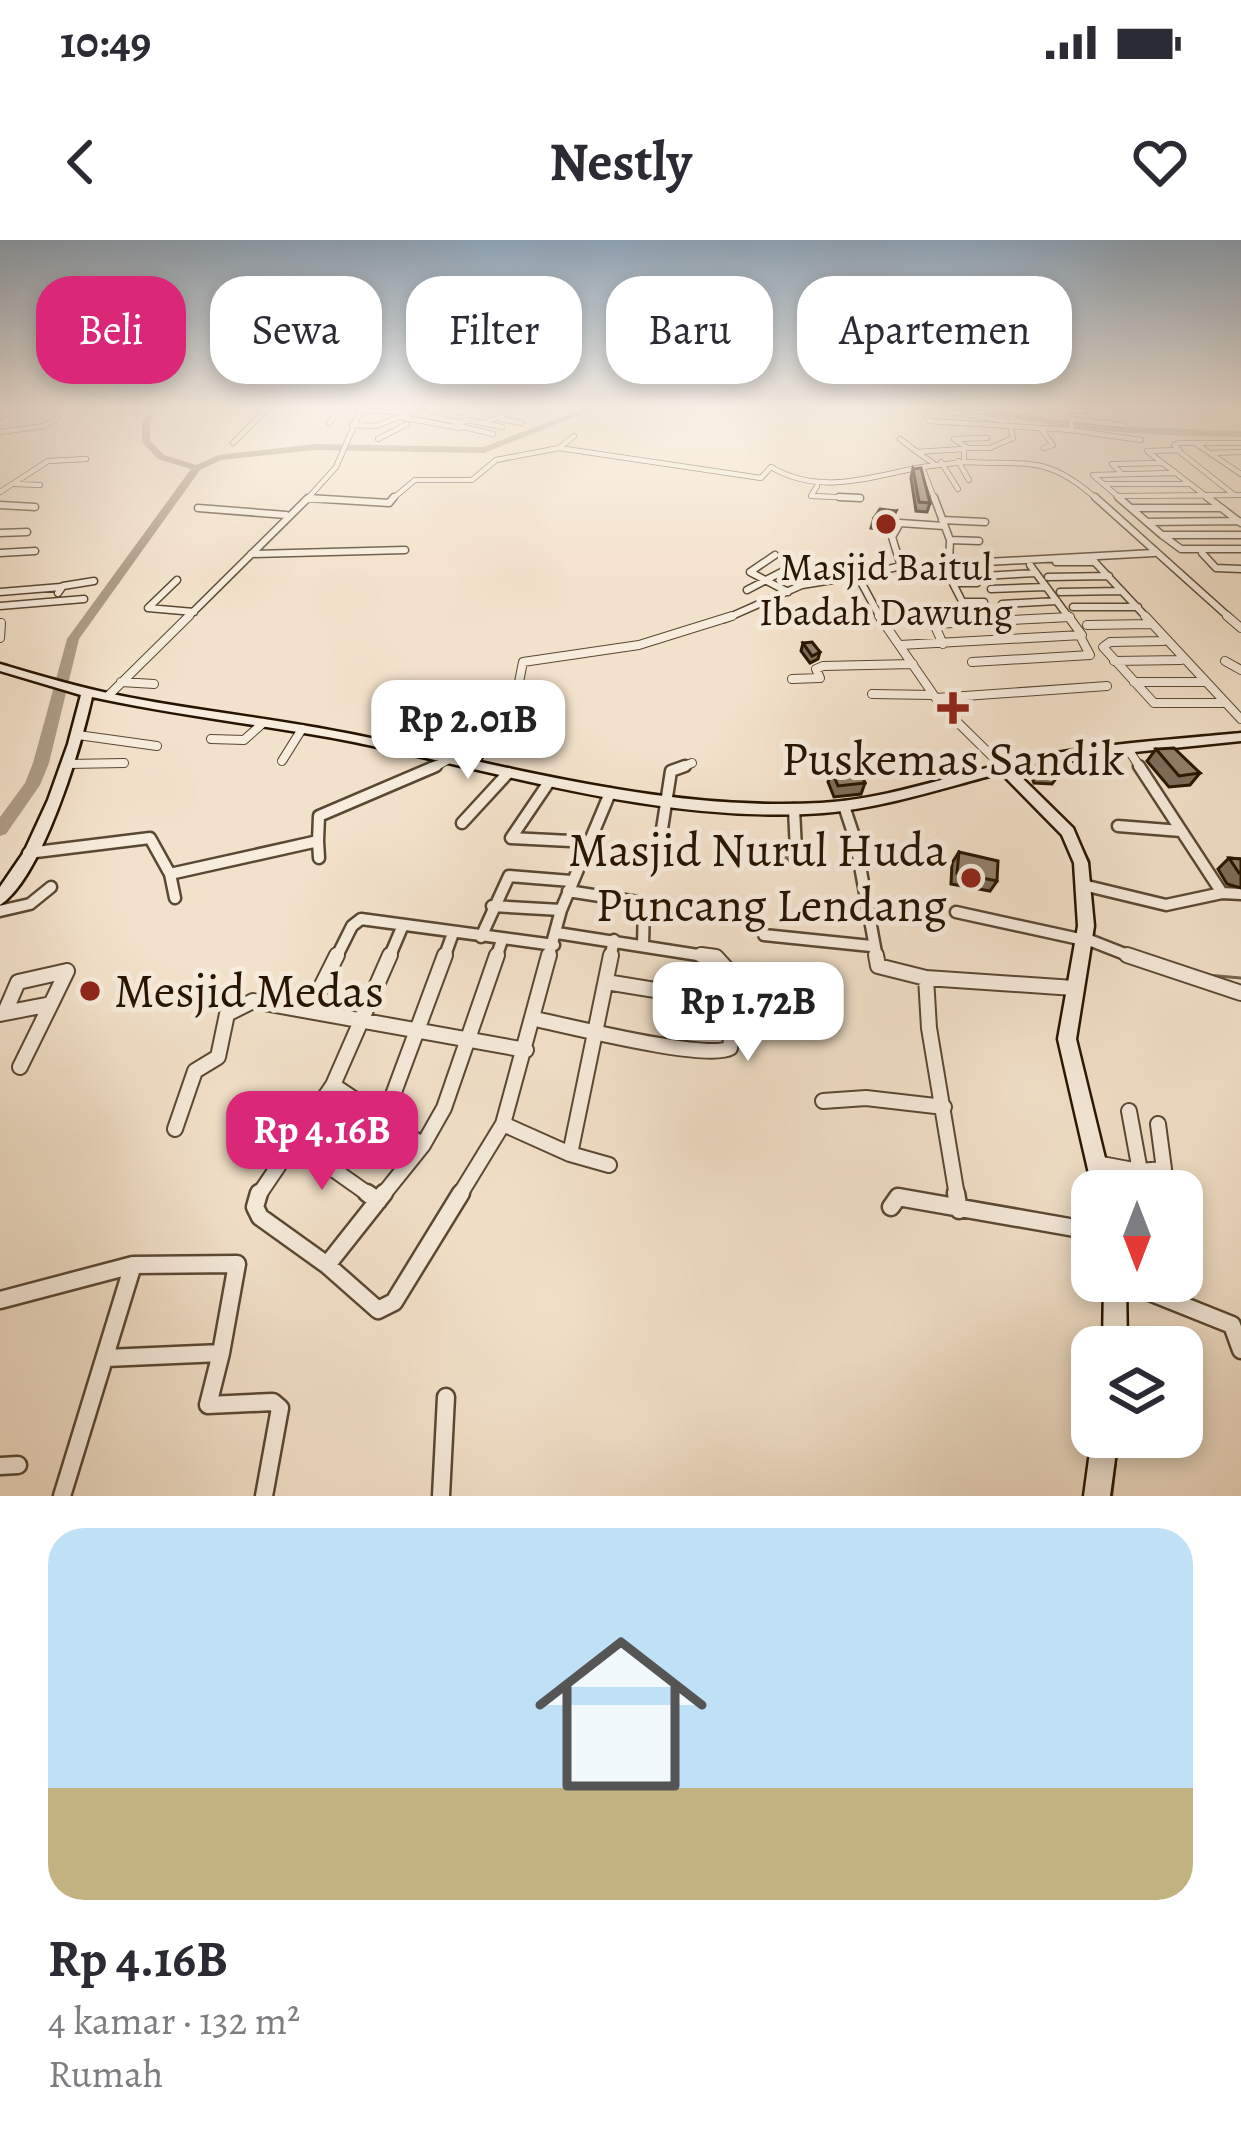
<!DOCTYPE html>
<html lang="id">
<head>
<meta charset="utf-8">
<style>
  :root { --surface:#fff; --page:#f7f7f7; --text:#2b2b33; --muted:#7c7c81; --accent:#db2777 }
  body { margin:0; font-family:Alegreya,serif; background:var(--page); color:var(--text); height:100vh; display:flex; flex-direction:column; font-size:45px; white-space:nowrap }
  * { box-sizing:border-box; margin:0 }
  p { font-size:39px; color:var(--muted) }
  .icon { flex:none; width:66px; height:66px; fill:none; stroke:currentColor; stroke-width:2; stroke-linecap:round; stroke-linejoin:round }
  .map { position:relative; height:1256px; overflow:hidden }
  .drawer { display:flex; flex-direction:column; background:var(--surface); flex:1 }
  .drawer>* { flex:none }
  .hud { position:absolute; left:36px; top:36px; width:1170px; height:108px; display:flex; gap:24px }
  .needle { width:78px; rotate:180deg }
  .controls { position:absolute; left:1071px; top:930px; display:grid; gap:24px }
  .controls a { display:grid; place-items:center; width:132px; height:132px; border-radius:24px; background:var(--surface); box-shadow:0 6px 18px #0003; font-size:60px }
  .price { position:absolute; translate:-50% -102px; padding:0 27px; border-radius:24px; background:#fff; color:#222; font-size:39px; line-height:78px; filter:drop-shadow(0 3px 6px #0008) }
  .price::after { content:''; position:absolute; left:50%; top:72px; width:36px; height:27px; margin-left:-18px; background:inherit; clip-path:polygon(0 0,100% 0,50% 100%) }
  .price.active { background:var(--accent); color:#fff }
  ul { padding:0; list-style:none }
  li { display:grid; align-content:center; gap:24px; height:636px; padding:0 48px }
  li span { display:grid; place-items:center; height:372px; border-radius:36px; color:#555 }
  li>.icon { margin-inline-start:auto }
  span .icon { width:216px; height:216px; fill:#fffc; stroke-width:1 }
  li b { font-size:51px }
  .pill { padding:0 42px; border-radius:36px; background:var(--surface); box-shadow:0 6px 18px #0003; font-size:42px; line-height:108px }
  .pill.active { background:var(--accent); color:#fff }
  .status { display:flex; justify-content:space-between; align-items:center; height:84px; padding:0 60px; background:var(--surface); direction:ltr }
  .status svg { height:33px; fill:currentColor }
  header { display:flex; justify-content:space-between; align-items:center; height:156px; padding:0 48px; background:var(--surface); font-size:54px; font-weight:700 }
  .map>svg:first-child { display:block }
</style>
</head>
<body>
<div class="status"><b>10:49</b><svg viewBox="0 0 49 12"><path d="M0 12V9h3v3zM5 12V6h3v6zM10 12V3h3v9zM15 12V0h3v12zM26 1h20v11H26zM47 4h2v5h-2z"/></svg></div>
<header><svg class="icon" aria-label="back" viewBox="0 0 24 24"><path d="M15 5l-7 7 7 7"/></svg>Nestly<svg class="icon" aria-label="heart" viewBox="0 0 24 24"><path d="M12 20l-8-8c-3-5 5-10 8-4 3-6 11-1 8 4z"/></svg></header>
<div class="map">
<svg width="1241" height="1256" viewBox="0 0 1241 1256">
  <rect width="100%" height="100%" fill="#f3e2cb"/>
  <filter id="stains"><feTurbulence type="fractalNoise" baseFrequency=".00167" numOctaves="4"/><feColorMatrix values="0 0 0 0 .2 0 0 0 0 .09 0 0 0 0 .02 0 0 0 .5 -.17"/></filter>
  <radialGradient id="worn" r=".72"><stop offset=".6" stop-color="#630" stop-opacity="0"/><stop offset="1" stop-color="#630" stop-opacity=".3"/></radialGradient>
  <g fill="none" stroke-linecap="round" stroke-linejoin="round">
    <path stroke="#776650" stroke-width="3" d="M1073 591 1089 621V636
      M1091 652 1094 696
      M1207 735 1241 738"/>
    <path stroke="#776650" stroke-width="4.5" d="M1111 1256 1116 1211"/>
    <path fill="#ad9c86" fill-rule="evenodd" d="M151 165H159L150 182V201L164 215 196 225 219 215 315 204 483 207 594 165H604L484 213 315 210 221 220 200 230 79 399 49 523 40 545 6 594 0 596V577L25 543 33 523 67 399 191 229 158 219 142 202V182Z
      M960 165 1101 186 1241 191V197C1168 196 1096 193 1024 180 1003 176 980 173 960 165Z"/>
    <defs>
      <path id="street-far5" d="M415 165 461 173 475 165
        M434 169 422 175 458 182
        M933 169 1006 181
        M1062 170 1085 171
        M927 176 929 181 1072 190 1071 180 1056 165
        M0 177 29 165
        M400 177 460 188 455 184 467 180 502 187
        M500 179 522 183
        M1070 179 1124 185
        M486 182 507 174
        M329 183 342 165
        M352 185 376 186 409 173 360 170
        M460 186 493 194
        M1042 190 1053 205 1044 208
        M1070 190 1141 200
        M0 192 44 186 57 178
        M378 199 407 184
        M900 199 917 212
        M233 203 271 165
        M1195 203 1241 234
        M966 207 954 199 987 198
        M559 208 574 196
        M1177 208 1174 205 1179 203H1241
        M1176 209 1233 254
        M1179 210 1147 211 1211 260
        M1212 213 1241 212
        M958 221 969 240
        M941 222 958 249
        M964 222C1029 225 1048 215 1098 260
        M933 223 917 212 963 209
        M1121 233 1112 224 1161 223
        M15 244 40 245
        M1103 244H1189
        M817 246 811 256 860 258
        M0 252 48 221 86 219
        M1117 256 1241 255
        M309 257 336 227 363 165
        M305 260H342
        M391 260 415 240H472L496 220 559 208 761 238 771 227C820 256 869 237 922 227
        M935 260 922 227 964 222V208H990L1013 198 1011 189
        M1122 260 1093 235 1175 233"/>
      <path id="street-far4" d="M839 257 860 258
        M1095 257 1231 379
        M1118 257 1162 295H1241
        M1207 257 1241 283
        M0 265 35 267
        M198 268 286 275
        M1131 268H1221
        M942 280 985 282
        M1147 282 1239 281
        M0 293 27 292
        M1162 295 1181 309H1241
        M950 300 979 301
        M0 313 35 311
        M1202 313 1216 328 1241 329
        M251 314 405 310
        M775 315 750 332 788 352
        M1090 317 1148 379
        M1056 322H1095
        M943 324 966 369
        M949 324 1154 313
        M1030 325 1070 379
        M901 326 892 297 900 283 944 286
        M982 336 1036 333
        M1048 337 1109 336
        M177 340 148 368 194 372
        M953 343H977
        M991 349 1046 347
        M747 350 795 325
        M0 352 61 347
        M1060 352 1122 351
        M58 353 63 346 94 341
        M963 362H984
        M1002 364 1057 361
        M0 366 84 359
        M1073 367H1138
        M186 379 308 258 389 263 394 257
        M725 379 802 345 863 335
        M881 379 861 342 863 335 901 326 949 324 950 300 934 257
        M1034 379 1070 377"/>
      <path id="street-far3" d="M879 376 942 467 1004 528
        M1145 376 1241 479
        M1227 376 1241 388
        M1087 385 1151 384
        M0 398 1 383
        M1163 401 1110 402 1103 407 1154 463H1222
        M943 404 934 384 1070 377
        M900 405 1082 395 1068 376
        M1114 421 1181 420
        M1225 421 1241 430
        M972 422 1090 415 1080 396
        M792 439 820 438 816 429 823 426 913 424
        M121 442 154 444
        M1134 442H1203
        M518 447 523 422 639 405 732 376
        M872 454 933 455
        M109 455 189 376
        M936 458 1107 446
        M78 495 157 506
        M211 499 244 500 263 483
        M1128 509 1141 529
        M411 511 445 468 440 463
        M282 521 302 489
        M68 524 124 523
        M431 529 449 519
        M677 529 692 523"/>
      <path id="street-far2" d="M1139 526 1222 653
        M549 542 511 598 590 602
        M844 566 855 599 877 718
        M794 569 796 610
        M462 583 508 533
        M1118 586 1181 591
        M318 601 319 618
        M660 602 671 531 685 526
        M28 613 150 598 170 634 318 601 319 576 436 526
        M170 634 175 658
        M1083 645 1166 665 1222 653 1241 654
        M568 651 644 663 643 706
        M492 666 561 670
        M0 671 30 664 51 647
        M956 672 1084 700
        M557 693 717 718
        M764 695 871 706
        M481 697 509 636 571 641
        M1084 698 1135 718
        M336 718 352 686 361 679 554 705
        M389 718 403 685
        M444 718 453 693
        M496 718 502 700
        M548 718 561 670 610 553
        M610 718 614 700"/>
      <path id="street-far1" d="M701 715 716 717 726 728V760
        M876 715 878 726 926 738 1074 748
        M1127 715 1241 753
        M926 738 929 788 957 956
        M51 764 67 731
        M309 771 337 715
        M5 772 18 742 67 731
        M0 774 51 764 20 827
        M535 779C569 786 707 821 730 808L734 769 729 762 606 742
        M333 845 423 905
        M823 861 866 858 944 867
        M1129 871 1140 931
        M384 879 445 715
        M503 884 570 914 609 925
        M175 889 195 831 218 817 227 774 253 761 526 810
        M296 903 371 956
        M570 914 611 715
        M1096 923 1139 931 1164 929 1158 884
        M258 956 333 845 390 715
        M382 956 423 905 444 868 497 715
        M459 956 503 884 549 715"/>
      <path id="street" d="M259 953 255 967 260 977 327 1025 378 1070 394 1062 461 953
        M367 953 378 961
        M956 953 959 970
        M891 967 898 957 1092 991
        M327 1025 384 953
        M1122 1041 1232 1085 1241 1110
        M0 1060 133 1025
        M221 1113 208 1165 273 1162 280 1168 264 1256
        M0 1226 18 1225
        M62 1256 133 1025 237 1024 221 1113 106 1118
        M441 1256 446 1157"/>
      <path id="secondary" d="M0 424C41 436 80 448 122 456 196 471 272 478 346 493 502 524 660 572 821 563 890 559 957 533 1025 519 1096 504 1169 500 1241 493V501L1105 515 1014 530 1073 588 1088 623 1094 686 1076 799 1113 951H1093L1058 799 1078 686 1074 623 1062 595 1001 533C942 548 884 568 823 573 664 584 508 534 354 502 267 485 179 476 92 457 81 507 42 638 0 665V647L24 612 48 560 68 504 81 455 0 431Z
        M1104 1041H1126L1127 1107H1103Z
        M1092 1197H1118L1110 1256H1084Z"/>
    </defs>
    <use href="#street-far5" stroke="#594833" stroke-width="6"/>
    <use href="#street-far4" stroke="#594833" stroke-width="9"/>
    <use href="#street-far3" stroke="#594833" stroke-width="10"/>
    <use href="#street-far2" stroke="#594833" stroke-width="15"/>
    <use href="#street-far1" stroke="#594833" stroke-width="18"/>
    <use href="#street" stroke="#594833" stroke-width="21"/>
    <use href="#secondary" stroke="#261400" stroke-width="5"/>
    <use href="#street-far5" stroke="#f7ecdd" stroke-width="4.5"/>
    <use href="#street-far4" stroke="#f7ecdd" stroke-width="6"/>
    <use href="#street-far3" stroke="#f7ecdd" stroke-width="8"/>
    <use href="#street-far2" stroke="#f7ecdd" stroke-width="10"/>
    <use href="#street-far1" stroke="#f7ecdd" stroke-width="14"/>
    <use href="#street" stroke="#f7ecdd" stroke-width="16"/>
    <use href="#secondary" fill="#f7ecdd" fill-rule="evenodd"/>
  </g>
  <path fill="#7d6d5b" stroke="#261400" stroke-width="3" d="M913 229 930 263 927 272 916 271 911 238Z
    M896 271 887 291 871 288 874 278Z
    M803 403 820 412 818 419 810 423 801 411Z
    M494 453 496 464 482 477 458 468 455 457Z
    M423 489 499 496 482 518 427 504Z
    M1156 509 1200 533 1190 545 1169 547 1147 521Z
    M1034 525 1057 537 1052 544 1034 543 1030 532Z
    M832 531 865 543 861 554 834 557 828 542Z
    M779 602 797 612 822 618 820 626 776 619Z
    M959 612 997 641 990 651 951 644 952 623Z
    M1229 618 1241 619V648L1227 644 1218 629Z"/>
  <path fill="#66594a" stroke="#261400" stroke-width="3" d="M494 453 496 464 482 477 480 466Z
    M496 481 499 496 482 518 479 503Z"/>
  <path fill="#917f6a" stroke="#261400" stroke-width="3" d="M921 228 930 263 919 262 913 229Z
    M880 269 896 271 890 281 874 278Z
    M812 402 820 412 812 416 803 403Z
    M470 444 494 453 480 466 455 457Z
    M435 474 477 483 482 477 496 481 479 503 423 489Z
    M1174 508 1200 533 1179 536 1156 509Z
    M1051 522 1057 537 1038 535 1034 525Z
    M860 530 865 543 838 546 832 531Z
    M779 602 797 612 807 606 823 608 822 618 778 612Z
    M959 612 998 621 997 641 957 633Z
    M1229 618 1241 619V633H1239Z"/>
  <linearGradient id="sky" x2="0" y2="1"><stop stop-color="#90aac1"/><stop offset="0.49" stop-color="#faf2e8"/><stop offset="1" stop-color="#faf2e8" stop-opacity="0"/></linearGradient>
  <rect width="1241" height="340" fill="url(#sky)"/>
  <g fill="#8f2418" stroke="#f7ecdd" stroke-width="4.5">
    <circle cx="886" cy="284" r="12"/>
    <path d="M947 450h12v12h12v12h-12v12h-12v-12h-12v-12h12z"/>
    <circle cx="971" cy="638" r="12"/>
    <circle cx="90" cy="751" r="12"/>
  </g>
  <g text-anchor="middle" dominant-baseline="central" stroke-width="10" stroke-linejoin="round" paint-order="stroke">
    <g font-size="39" fill="#261400" stroke="#f7ecdd">
      <text x="886" y="326">Masjid Baitul<tspan x="886" dy="45">Ibadah Dawung</tspan></text>
    </g>
    <g font-size="48" fill="#261400" stroke="#f7ecdd">
      <text x="953" y="519">Puskemas Sandik</text>
      <text x="947" y="610" text-anchor="end">Masjid Nurul Huda<tspan x="947" dy="55">Puncang Lendang</tspan></text>
      <text x="114" y="751" text-anchor="start">Mesjid Medas</text>
    </g>
  </g>
  <rect width="100%" height="100%" filter="url(#stains)"/>
  <rect width="100%" height="100%" fill="url(#worn)"/>
</svg>
<div class="controls">
<a><svg class="needle" viewBox="-14 -14 28 28"><path d="M0-13l5 13h-10z" fill="#e53935"/><path d="M0 13l5-13h-10z" fill="#7c7c81"/></svg></a>
<a><svg class="icon" aria-label="layers" viewBox="0 0 24 24"><path d="M12 4l9 5-9 5-9-5zM3 14l9 5 9-5"/></svg></a>
</div>
<b class="price" style="left:468px;top:542px">Rp 2.01B</b>
<b class="price" style="left:748px;top:824px">Rp 1.72B</b>
<b class="price active" style="left:322px;top:953px">Rp 4.16B</b>
<div class="hud">
<a class="pill active">Beli</a>
<a class="pill">Sewa</a>
<a class="pill">Filter</a>
<a class="pill">Baru</a>
<a class="pill">Apartemen</a>
</div>
</div>
<section class="drawer">
<ul>
<li><span style="background:linear-gradient(#bfe0f5 70%,#c2b280 0)"><svg class="icon" aria-label="home" viewBox="0 0 24 24"><path d="M3 11l9-7 9 7M6 9v11h12V9"/></svg></span><div><b>Rp 4.16B</b><p>4 kamar · 132 m²</p><p>Rumah</p></div></li>
</ul>
</section>
</body>
</html>
